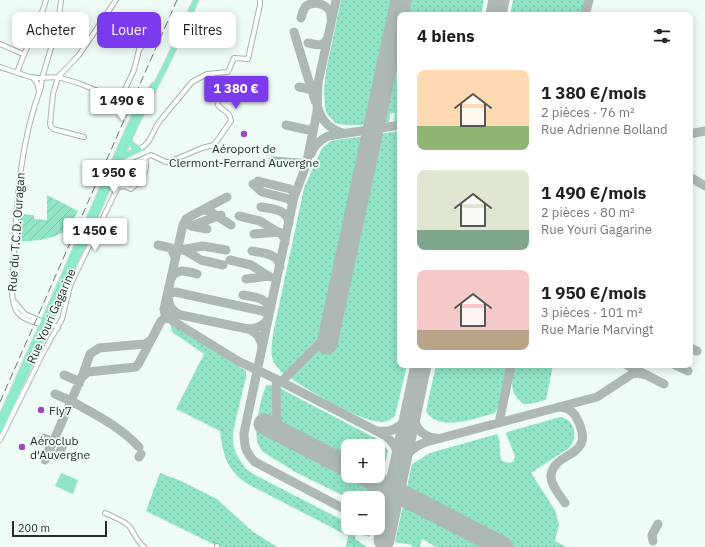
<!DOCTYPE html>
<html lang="fr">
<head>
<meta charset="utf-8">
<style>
  :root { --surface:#fff; --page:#f6f6f6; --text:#202124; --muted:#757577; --accent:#7c3aed }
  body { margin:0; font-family:"IBM Plex Sans",sans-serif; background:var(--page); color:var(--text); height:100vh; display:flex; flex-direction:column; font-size:15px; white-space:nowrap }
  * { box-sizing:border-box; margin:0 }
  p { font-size:13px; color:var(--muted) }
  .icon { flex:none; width:22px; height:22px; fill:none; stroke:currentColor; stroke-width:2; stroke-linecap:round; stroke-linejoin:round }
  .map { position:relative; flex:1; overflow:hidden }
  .sheet { position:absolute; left:397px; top:12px; width:296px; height:356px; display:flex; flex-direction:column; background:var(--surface); border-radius:8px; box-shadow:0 2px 10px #0003 }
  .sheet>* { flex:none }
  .guide { position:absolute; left:12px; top:12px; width:325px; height:36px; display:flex; gap:8px }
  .controls { position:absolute; left:341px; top:439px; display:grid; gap:8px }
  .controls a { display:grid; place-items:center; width:44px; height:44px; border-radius:8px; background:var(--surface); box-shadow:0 2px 10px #0003; font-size:20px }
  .scale { position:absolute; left:12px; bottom:10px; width:95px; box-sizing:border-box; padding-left:4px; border:2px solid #272c2a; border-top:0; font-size:11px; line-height:14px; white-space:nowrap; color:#272c2a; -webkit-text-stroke:3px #effcf6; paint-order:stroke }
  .price { position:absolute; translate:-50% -34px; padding:0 9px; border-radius:4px; background:#fff; color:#222; font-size:13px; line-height:26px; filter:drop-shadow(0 1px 2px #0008) }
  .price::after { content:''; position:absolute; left:50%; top:24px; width:12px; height:9px; margin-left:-6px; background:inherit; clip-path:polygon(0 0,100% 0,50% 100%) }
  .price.active { background:var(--accent); color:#fff }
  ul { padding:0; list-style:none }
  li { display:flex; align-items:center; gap:12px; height:100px; padding:0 20px }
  li span { display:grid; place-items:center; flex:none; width:112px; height:80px; border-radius:8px; color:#555 }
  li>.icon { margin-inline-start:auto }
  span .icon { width:48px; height:48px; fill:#fffc; stroke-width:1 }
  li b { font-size:17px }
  h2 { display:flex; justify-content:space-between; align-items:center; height:48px; padding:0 20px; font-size:17px }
  .pill { padding:0 14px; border-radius:8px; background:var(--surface); box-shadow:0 2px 10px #0003; font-size:14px; line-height:36px }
  .pill.active { background:var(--accent); color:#fff }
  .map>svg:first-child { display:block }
</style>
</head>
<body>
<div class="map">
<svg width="705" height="547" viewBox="0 0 705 547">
  <defs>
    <pattern id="grass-dots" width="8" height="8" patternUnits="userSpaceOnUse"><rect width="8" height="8" fill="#91e4c4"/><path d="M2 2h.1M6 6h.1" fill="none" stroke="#7dc4a9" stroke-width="1.8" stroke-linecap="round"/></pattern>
    <pattern id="garden-furrows" width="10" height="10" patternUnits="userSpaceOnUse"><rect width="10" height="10" fill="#91e4c4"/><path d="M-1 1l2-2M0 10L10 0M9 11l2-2" fill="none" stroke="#7dc4a9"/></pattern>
  </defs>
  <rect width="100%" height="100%" fill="#effcf6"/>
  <path fill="url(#grass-dots)" fill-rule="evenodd" d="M341 0H484L481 15H400V120L394 121 395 113H391L390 115 389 122 363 125H343L335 123 327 114 325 107 324 90 326 71Z
    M513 0H585L582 15H510Z
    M400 131V365H407L395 416C392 419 387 422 382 422 359 422 299 385 280 371V370C267 359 272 344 274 329L304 188 322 148 331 141 337 140Z
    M170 323 246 371V377L233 432V442L235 451 239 459 246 469 255 475 348 523V528H357L370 535V537L356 533 355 539 367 547H346L348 536 246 483C226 469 223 454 220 431L176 409 204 354 172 332Z
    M436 365H508L500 403 495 413C477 418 438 433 426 411Z
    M515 365H553L546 400C540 401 533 404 528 404 524 405 522 403 519 400 509 390 512 378 515 365Z
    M269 385 278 386 285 391 381 441 388 451 379 491 368 498H348L297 473 263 452C261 449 259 447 258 444 253 432 261 397 266 386ZM348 446H378V476H348Z
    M560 417C575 419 579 438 569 448L531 473 555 510 559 524 555 541 566 547H436L422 539 420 547H412V545L395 542 412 464 430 453 497 434C502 442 498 452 502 461L509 463 513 462 515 456 506 434 507 432Z
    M160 473 179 480 217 499 252 531 277 547H219L146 511Z"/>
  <path fill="url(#garden-furrows)" d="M47 195 78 211C74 217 71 224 66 230 56 239 32 242 20 241V214L34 215V219L47 220Z"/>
  <path fill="#91e4c4" d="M61 473 78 480 73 494 55 486Z"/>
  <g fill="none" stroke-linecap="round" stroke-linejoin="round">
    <path stroke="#aeb9b4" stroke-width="9" d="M336 0 318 83 317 112 306 166 294 197 244 433C244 446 246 453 255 462L348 511
      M585 15 589 0
      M301 18C302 14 303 10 306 6 316 0 332 5 331 18
      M294 32 315 101
      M308 43C315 44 323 48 327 39
      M299 87 313 90 316 92
      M318 108C322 122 330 129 343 133
      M286 125 313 131
      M690 134 705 131
      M311 154C314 145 320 140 328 136L400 125
      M273 161 300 163 303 166 304 170
      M690 177 705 186
      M258 181 290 189 294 192V198
      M253 184 262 192 289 199 292 203V206
      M261 207C273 209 287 209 289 223
      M200 211 204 210 209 211 231 225
      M239 216 260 221 281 234 285 239V243
      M191 226 221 215
      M191 226 207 229
      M254 234 279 232
      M158 245 171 248 175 257
      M182 250 186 251 201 260 223 265
      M252 251C263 253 278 253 280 267
      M175 257 177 252 180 250 203 246 226 250
      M230 260 251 265 270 277
      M171 279C176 267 187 271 197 274
      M246 279 269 276
      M243 295C254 297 268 297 270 311
      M167 297 170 293 175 292 262 311 268 314V318
      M168 297C169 307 173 312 181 315L248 329
      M170 319 165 314 164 309 183 225 186 219 191 216 227 197
      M262 346C261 338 256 332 248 329 257 329 263 326 268 319
      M690 348 697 351
      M627 365 664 384
      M675 365 688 371
      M64 375 78 381 79 384
      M82 377 88 372 136 367 139 363 161 321 165 318 170 319 238 361 276 379 386 436C398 447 399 454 399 471
      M276 379 277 430
      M281 382 330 333
      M55 394 69 400 72 398 73 402C98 416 119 426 139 447
      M559 407C565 407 571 410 575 415 600 459 555 449 551 475 550 485 560 495 565 503
      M413 408C412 423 420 437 436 438
      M499 423 511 365
      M378 431C399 434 409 419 414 401
      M43 438 51 441 53 440
      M49 449 51 454 56 456 59 454 63 445
      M139 457 141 454
      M45 460 83 374 90 354 99 348 145 344 151 340
      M401 466C406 454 413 447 426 442L597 397 632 374 638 373 647 375
      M378 514C387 509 390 503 394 494
      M653 541 652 535 658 524"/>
    <path stroke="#aeb9b4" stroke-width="21" d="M496 15 499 0
      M327 344 401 0
      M264 424 348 467
      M365 476 503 547
      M384 540 421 365"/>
    <defs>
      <path id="minor" d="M0 44 23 54
        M140 49 145 41
        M0 67 30 77 38 78 58 77 78 83 129 103
        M17 73C25 48 39 26 46 0
        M33 78 37 83 39 91
        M120 100 134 70 139 50V39L147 20
        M84 137 53 129 51 127 50 124 53 94 58 77 79 55 116 0
        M139 149C151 144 152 132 159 122L192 82 207 74 228 72 234 58 248 59 260 5V0
        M129 165 151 155 166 162H169L202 148 214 145 231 121C230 111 223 112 218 105L212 74
        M13 300 25 314 39 320 43 324
        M49 323 47 319 52 308 53 303
        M58 328C55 326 52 324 49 323 45 322 41 324 37 323 17 318 13 310 12 292 16 223 16 153 41 87L42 78 58 25 61 0
        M0 440 44 351 62 319 70 286 77 271 118 187 124 186 131 189C142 180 149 172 145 158
        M105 513C113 517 123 520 129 526 135 533 136 541 144 547
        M217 547V546"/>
      <path id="major" d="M129 139 132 145 139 149
        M120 158 139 149
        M114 179 121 170 129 165
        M0 420 136 112 154 85
        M0 430 45 331 135 126 168 61 196 0"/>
    </defs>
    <use href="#minor" stroke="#a7b3ae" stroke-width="6"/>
    <use href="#major" stroke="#d8d9d9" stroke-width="7"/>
    <use href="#minor" stroke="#fff" stroke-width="4"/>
    <use href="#major" stroke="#8debcd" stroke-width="5"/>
    <path stroke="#6e7673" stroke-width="1" stroke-dasharray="8 4" stroke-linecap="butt" d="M0 402 177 0"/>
  </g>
  <g fill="#9d49b7" stroke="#effcf6" stroke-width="1.5">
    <circle cx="244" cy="134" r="4"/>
    <circle cx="41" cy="410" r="4"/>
    <circle cx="22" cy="447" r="4"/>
  </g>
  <g text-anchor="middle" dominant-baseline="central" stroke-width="3.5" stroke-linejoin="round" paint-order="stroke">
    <g font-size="12" fill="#272c2a" stroke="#effcf6" text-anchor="start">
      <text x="244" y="148" text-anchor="middle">Aéroport de<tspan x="244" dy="14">Clermont-Ferrand Auvergne</tspan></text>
      <text x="49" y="410">Fly7</text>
      <text x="30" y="440">Aéroclub<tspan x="30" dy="14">d'Auvergne</tspan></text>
    </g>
    <g font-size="12" fill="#272c2a" stroke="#effcf6">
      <text transform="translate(16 232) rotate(-86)">Rue du T.C.D. Ouragan</text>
      <text transform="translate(51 316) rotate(-66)">Rue Youri Gagarine</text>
    </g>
  </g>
</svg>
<div class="controls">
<a>+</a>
<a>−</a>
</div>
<div class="scale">200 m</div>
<b class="price active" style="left:236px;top:110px">1 380 €</b>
<b class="price" style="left:122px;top:122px">1 490 €</b>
<b class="price" style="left:114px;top:194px">1 950 €</b>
<b class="price" style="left:95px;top:252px">1 450 €</b>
<div class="guide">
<a class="pill">Acheter</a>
<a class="pill active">Louer</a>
<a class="pill">Filtres</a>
</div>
<section class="sheet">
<h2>4 biens<svg class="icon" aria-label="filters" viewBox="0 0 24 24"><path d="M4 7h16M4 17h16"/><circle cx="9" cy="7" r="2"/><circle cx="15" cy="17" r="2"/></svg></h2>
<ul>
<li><span style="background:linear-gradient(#ffd9b3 70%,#8fb573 0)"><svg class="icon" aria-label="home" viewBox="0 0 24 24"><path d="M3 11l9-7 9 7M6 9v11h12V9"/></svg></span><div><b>1 380 €/mois</b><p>2 pièces · 76 m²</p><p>Rue Adrienne Bolland</p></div></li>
<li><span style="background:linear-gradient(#dfe7d0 75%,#7fa58c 0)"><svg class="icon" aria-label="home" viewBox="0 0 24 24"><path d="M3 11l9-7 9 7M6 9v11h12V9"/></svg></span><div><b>1 490 €/mois</b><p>2 pièces · 80 m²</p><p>Rue Youri Gagarine</p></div></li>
<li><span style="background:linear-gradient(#f6c9c9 75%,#b9a48a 0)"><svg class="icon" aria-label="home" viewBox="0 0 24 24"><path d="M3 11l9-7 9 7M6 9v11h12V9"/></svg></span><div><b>1 950 €/mois</b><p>3 pièces · 101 m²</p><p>Rue Marie Marvingt</p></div></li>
</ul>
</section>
</div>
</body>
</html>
